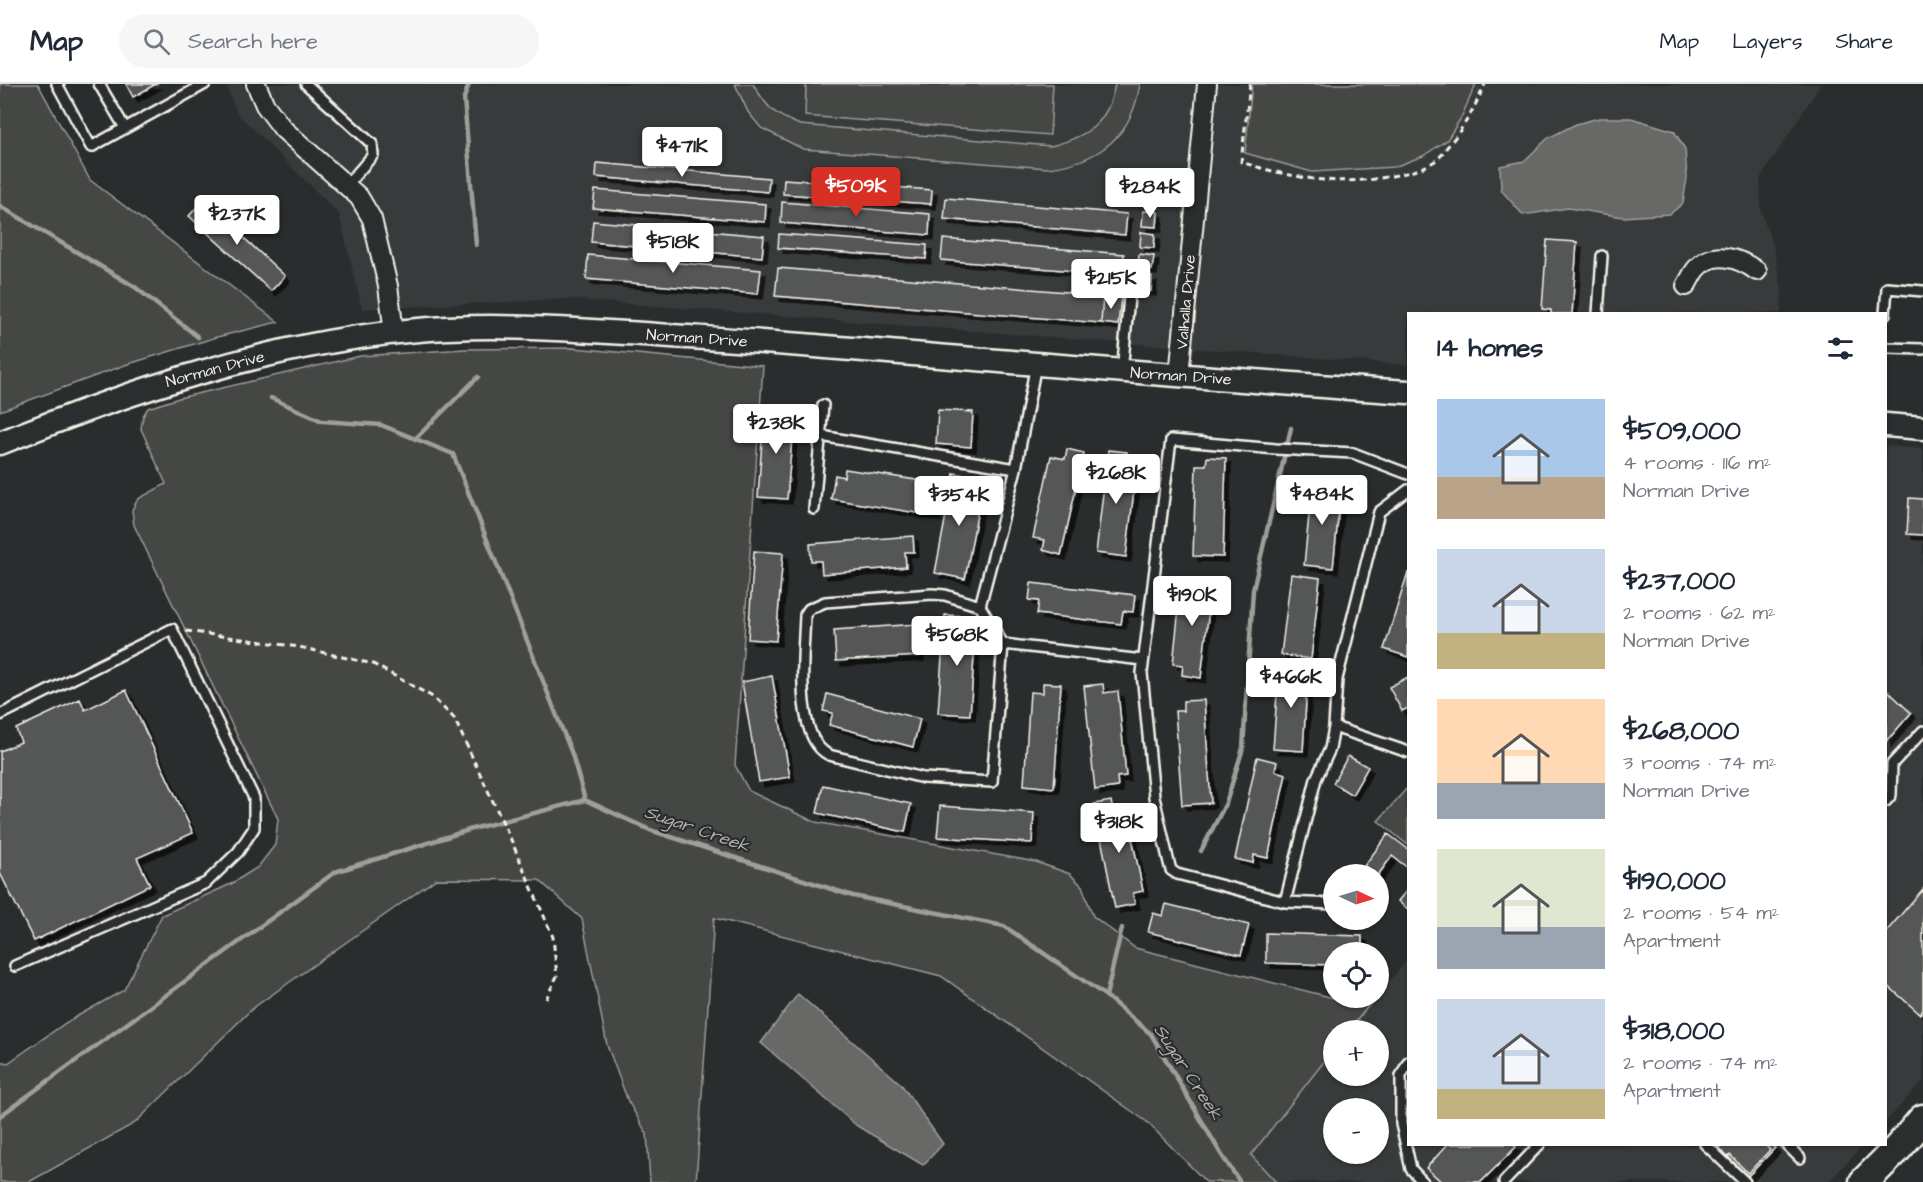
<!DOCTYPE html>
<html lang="en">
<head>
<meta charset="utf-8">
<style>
  :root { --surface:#fff; --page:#f6f6f7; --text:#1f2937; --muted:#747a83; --line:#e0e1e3; --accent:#d93025 }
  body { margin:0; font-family:"Architects Daughter",sans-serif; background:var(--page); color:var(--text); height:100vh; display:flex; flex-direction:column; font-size:22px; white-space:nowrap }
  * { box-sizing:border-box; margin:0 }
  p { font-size:20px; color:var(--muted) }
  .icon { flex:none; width:33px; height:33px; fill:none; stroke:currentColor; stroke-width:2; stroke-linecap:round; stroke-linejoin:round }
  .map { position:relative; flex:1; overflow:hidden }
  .panel { position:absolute; left:1407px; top:228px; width:480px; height:834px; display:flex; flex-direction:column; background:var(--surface); border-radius:0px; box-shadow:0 2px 4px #0004 }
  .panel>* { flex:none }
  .needle { width:39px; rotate:94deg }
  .buttons { position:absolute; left:1323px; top:780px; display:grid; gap:12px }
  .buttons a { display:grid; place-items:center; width:66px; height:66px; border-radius:50%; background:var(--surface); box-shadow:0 2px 4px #0004; font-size:30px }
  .price { position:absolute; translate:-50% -51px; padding:0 14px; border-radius:6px; background:#fff; color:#222; font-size:20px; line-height:39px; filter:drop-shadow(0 2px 3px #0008) }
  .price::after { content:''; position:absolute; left:50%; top:36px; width:18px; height:14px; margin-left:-9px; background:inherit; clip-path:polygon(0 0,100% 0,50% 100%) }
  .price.on { background:var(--accent); color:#fff }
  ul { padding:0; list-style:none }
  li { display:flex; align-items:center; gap:18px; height:150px; padding:0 30px }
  li span { display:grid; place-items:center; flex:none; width:168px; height:120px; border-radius:0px; color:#555 }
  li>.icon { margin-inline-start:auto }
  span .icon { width:72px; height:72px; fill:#fffc; stroke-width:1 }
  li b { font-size:26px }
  h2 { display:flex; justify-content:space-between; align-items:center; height:72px; padding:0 30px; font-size:26px }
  header { display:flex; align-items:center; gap:36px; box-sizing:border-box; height:84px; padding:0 30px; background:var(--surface); border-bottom:2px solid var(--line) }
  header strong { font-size:28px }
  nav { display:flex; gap:33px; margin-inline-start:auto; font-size:21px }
  .search { width:420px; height:54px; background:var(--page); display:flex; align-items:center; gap:15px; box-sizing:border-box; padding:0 21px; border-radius:33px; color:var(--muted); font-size:22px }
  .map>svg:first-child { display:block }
</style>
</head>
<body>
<header>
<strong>Map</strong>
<div class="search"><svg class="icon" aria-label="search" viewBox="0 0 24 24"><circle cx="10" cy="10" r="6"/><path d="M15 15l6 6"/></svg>Search here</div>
<nav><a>Map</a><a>Layers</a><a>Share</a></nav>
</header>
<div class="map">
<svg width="1923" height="1098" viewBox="0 0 1923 1098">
  <defs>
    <filter id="shadow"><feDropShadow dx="5" dy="5" stdDeviation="0" flood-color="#0009"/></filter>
  </defs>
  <rect width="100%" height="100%" fill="#2a2d2e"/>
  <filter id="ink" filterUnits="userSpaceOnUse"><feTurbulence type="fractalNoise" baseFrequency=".0167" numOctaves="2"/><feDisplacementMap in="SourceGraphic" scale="12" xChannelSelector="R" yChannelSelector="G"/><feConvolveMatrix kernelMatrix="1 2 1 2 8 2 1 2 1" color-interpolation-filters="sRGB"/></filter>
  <g filter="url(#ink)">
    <path fill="#373a3a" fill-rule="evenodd" d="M226 0H1821L1760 95 1761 127 1773 162 1782 205 1781 229 1408 230V281L566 215 362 225 339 130 237 29Z
      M1886 362 1923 365V997L1886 1037Z
      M1408 875V1060L1864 1061 1828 1098H1276L1251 1071 1333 966 1334 992H1378V946H1349L1375 914H1378L1379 909ZM1334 1024H1378V1070H1334Z"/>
    <path fill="#444645" stroke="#9c9c96" stroke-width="1.5" d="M0 0H38L90 96 278 238 217 253 125 281 0 327Z
      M735 0H753C768 25 773 30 800 41L1051 62C1088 52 1108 40 1115 0H1140C1132 53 1099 78 1048 84L803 65 761 44 748 28Z
      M806 0H1053L1050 51 805 32Z
      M1252 0H1476L1461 34 1447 56 1423 72 1394 83 1312 88 1245 69Z
      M574 264 763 282 735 681 749 707 815 738 1036 778 1070 790 1082 802 1093 832 1135 864 1334 914H1375L1349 946H1334L1333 966 1251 1071 1276 1098H1206L1147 1038 941 892 714 834 696 1098H650L647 1050 628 1017 607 961 582 835 539 796 436 795 253 924 135 1039 29 1098H0V977L8 979 67 938 124 906 162 831 231 800 258 783 275 761 278 735 134 441 132 426 138 415 166 400 141 345 143 332 148 324 179 314 360 272 465 265Z
      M1407 704 1408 706V761L1378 737Z"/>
    <path fill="#676866" stroke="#9f9f9a" stroke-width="1.5" d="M1599 34H1631L1674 47 1685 65 1687 94 1683 119 1670 130 1623 133 1568 124 1523 131 1501 106 1500 82 1524 77 1548 54 1576 40Z
      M798 910 901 1000 943 1060 923 1081 857 1042 761 959Z"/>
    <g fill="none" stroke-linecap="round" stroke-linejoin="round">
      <path stroke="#9f9f9a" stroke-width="4.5" d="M469 0 464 14 476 161
        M0 122 135 203 198 253
        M271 314 322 337 381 341 453 370 572 670 585 716 650 746 853 812 1004 842 1106 912 1151 950 1221 1070 1240 1098
        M415 355 478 293
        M1201 767 1226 719 1243 664 1253 506 1291 344
        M1106 912 1122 844
        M0 1032 335 788 472 745 585 716"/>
    </g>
    <path fill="#555756" stroke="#f4f1e8" stroke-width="1.5" filter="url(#shadow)" d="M126 0H156L133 13Z
      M597 79 769 94 768 108 596 93Z
      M784 95 932 106 931 120 783 110Z
      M595 106 766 120 765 138 593 124Z
      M946 114 1127 130 1125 151 944 135Z
      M203 116 285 192 271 207 189 132Z
      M782 118 930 130 929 151 781 139Z
      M1143 127 1158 128 1157 143 1142 142Z
      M593 137 764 152 762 173 591 158Z
      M1141 148 1155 150 1154 164 1140 163Z
      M779 150 927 161 926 175 778 164Z
      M943 155 1124 170 1123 191 941 176Z
      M1547 156 1577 158 1572 230H1551V226L1542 225Z
      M1139 170 1154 172 1152 186 1138 185Z
      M588 171 761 186 758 210 586 195Z
      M778 184 1103 211 1101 239 775 212Z
      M1138 192 1152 193 1151 207 1137 206Z
      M1103 211 1121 213 1118 241 1101 239Z
      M938 326 973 328 971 363 936 360Z
      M764 327 794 329 787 415 758 413Z
      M1067 365 1084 369 1061 471 1043 466 1045 456 1033 454 1051 372 1065 375Z
      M1108 366 1127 368 1126 379 1137 381 1126 473 1096 469Z
      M1207 373 1226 374 1223 473 1193 472 1196 381H1206Z
      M845 385 929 398 927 413 937 414 935 432 831 415 835 391 844 393Z
      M954 389 974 393 972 402 982 404 965 495 935 489Z
      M1312 401 1341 404 1333 484 1304 481Z
      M1909 414 1923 415V451L1907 450Z
      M913 452 914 468H905L906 483 822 490 821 477H811L810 460Z
      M754 467 783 469 776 557 748 555Z
      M1408 488V573L1384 565Z
      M1291 490 1320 494 1311 575 1281 571Z
      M1182 495 1212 499 1201 594 1182 591 1183 581 1173 580Z
      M1031 499 1135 511 1133 528 1123 527 1121 540 1037 530 1039 517 1029 516Z
      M945 531 964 532 963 542 976 543 970 631 938 629Z
      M917 540 919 572 836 577 834 546Z
      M1279 582 1308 584 1303 667 1273 665Z
      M772 592 790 693 759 698 742 598Z
      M1408 593V624L1402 627 1389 603Z
      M1043 599 1061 600 1054 704 1024 701 1030 608 1043 609Z
      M1103 600 1104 609 1118 607 1126 692 1117 693 1118 703 1095 706 1084 602Z
      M1886 605 1911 629 1886 658Z
      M126 606 193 749 137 774 150 801 34 857 0 789V667L21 658 16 645 80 615 85 626Z
      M827 610 920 635 913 663 829 641 833 629 823 627Z
      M1204 616 1211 719 1182 721 1175 627H1183V617Z
      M1348 672 1368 683 1352 711 1333 699Z
      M1257 673 1277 678 1275 687 1286 690 1268 774 1254 771 1253 779 1235 775Z
      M823 701 911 720 905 748 817 729Z
      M1111 717 1113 727 1126 724 1143 807 1133 809 1135 820 1115 824 1094 720Z
      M940 722 1034 729 1032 759 937 753Z
      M1388 750 1408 765V784L1392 772 1378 791 1375 790 1364 782Z
      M1408 805V826L1398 817Z
      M1923 805V926L1920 930 1886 900V848Z
      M1166 820 1249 841 1241 871 1148 848 1153 829 1163 832Z
      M1266 849 1362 852V866H1368V868H1334V881L1266 879Z
      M1448 1060H1513L1516 1063 1481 1098H1442L1426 1084Z
      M1716 1060H1764L1770 1066 1748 1089 1730 1071 1726 1075 1722 1071 1724 1069Z
      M1764 1060H1771L1775 1064 1748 1092 1728 1073 1730 1071 1748 1089 1770 1066Z"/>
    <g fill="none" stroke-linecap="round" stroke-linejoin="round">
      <defs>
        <path id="service" d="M57 0 91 63 205 0
          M99 0 125 44
          M306 0 372 60 373 71 346 102
          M1598 230 1602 172
          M1885 230 1887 204 1923 207
          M1886 264 1923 265
          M1122 288 1129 213
          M821 352 1016 385
          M1408 390 1353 369 1276 365 1171 356 1142 589 1154 713 1169 779 1171 786 1177 790 1285 818 1316 695 1330 665 1334 643 1337 595 1379 428 1408 406
          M814 425 823 321
          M980 522 945 511 932 510 825 518 809 525 805 531C804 565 793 654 829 671L923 694 992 698 1003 560 980 522 1016 385 1036 280
          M1003 560 1143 576
          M0 631 172 545 254 714V744L238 768 206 799 15 882
          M1334 643 1408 668
          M1886 717 1891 711 1892 680 1923 647
          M1285 818 1334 820
          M1408 978 1401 992V1040L1411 1085 1423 1098
          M1705 1060 1745 1098
          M1786 1060 1800 1074
          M1504 1098 1540 1060"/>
        <path id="minor" d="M256 0 265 21 283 45 359 113 372 135 388 202 394 249
          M1686 202C1689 197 1692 190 1696 185 1713 165 1739 174 1757 187
          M1179 292 1207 0"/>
        <path id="tertiary" d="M1886 341 1923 344
          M0 359C131 307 265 261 407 247 486 239 564 245 643 250 700 254 758 257 815 262 1013 278 1210 295 1408 308"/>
        <path id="primary" d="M1864 1098 1897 1065 1923 1035"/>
      </defs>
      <use href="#service" stroke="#f4f1e8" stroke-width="14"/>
      <use href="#minor" stroke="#f4f1e8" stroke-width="22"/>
      <use href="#tertiary" stroke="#f4f1e8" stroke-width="27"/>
      <use href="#primary" stroke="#f4f1e8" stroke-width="33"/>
      <path stroke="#f4f1e8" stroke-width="3" stroke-dasharray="6 4.5" stroke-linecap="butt" d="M1250 0 1241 78C1292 94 1338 103 1392 92 1407 89 1421 86 1435 77 1440 74 1444 68 1447 63 1464 44 1475 23 1485 0
        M186 547 299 563 373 580 431 612 454 634 512 758 553 853 557 892 546 915"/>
      <use href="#service" stroke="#2a2d2e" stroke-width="9"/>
      <use href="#minor" stroke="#2a2d2e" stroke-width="18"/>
      <use href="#tertiary" stroke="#2a2d2e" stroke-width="22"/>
      <use href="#primary" stroke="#2a2d2e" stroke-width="28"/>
    </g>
  </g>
  <g text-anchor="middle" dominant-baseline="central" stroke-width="4.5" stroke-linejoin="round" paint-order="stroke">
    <g font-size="16" fill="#f4f1e8" stroke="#2a2d2e">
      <text transform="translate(1186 218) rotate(-85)">Valhalla Drive</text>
      <text transform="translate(697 254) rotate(4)">Norman Drive</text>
      <text transform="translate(215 285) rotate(-15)">Norman Drive</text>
      <text transform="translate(1181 292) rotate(4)">Norman Drive</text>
    </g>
    <g font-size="18" font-style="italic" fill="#b5b3ae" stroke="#2a2d2e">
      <text transform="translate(697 745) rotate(19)">Sugar Creek</text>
      <text transform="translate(1188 988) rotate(57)">Sugar Creek</text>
    </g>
  </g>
</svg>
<div class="buttons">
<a><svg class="needle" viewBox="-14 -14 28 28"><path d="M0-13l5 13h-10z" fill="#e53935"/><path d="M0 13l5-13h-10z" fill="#747a83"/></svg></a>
<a><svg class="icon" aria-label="locate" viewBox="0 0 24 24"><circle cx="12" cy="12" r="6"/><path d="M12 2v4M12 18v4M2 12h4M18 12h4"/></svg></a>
<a>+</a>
<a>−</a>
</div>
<b class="price" style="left:682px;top:94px">$471K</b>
<b class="price on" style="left:856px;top:134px">$509K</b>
<b class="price" style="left:1150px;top:135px">$284K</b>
<b class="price" style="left:237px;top:162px">$237K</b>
<b class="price" style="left:673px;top:190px">$518K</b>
<b class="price" style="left:1111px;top:226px">$215K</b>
<b class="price" style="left:776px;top:371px">$238K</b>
<b class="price" style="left:1116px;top:421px">$268K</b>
<b class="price" style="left:1322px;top:442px">$484K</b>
<b class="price" style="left:959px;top:443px">$354K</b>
<b class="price" style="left:1192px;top:543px">$190K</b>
<b class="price" style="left:957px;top:583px">$568K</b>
<b class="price" style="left:1291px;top:625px">$466K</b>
<b class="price" style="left:1119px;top:770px">$318K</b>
<section class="panel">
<h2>14 homes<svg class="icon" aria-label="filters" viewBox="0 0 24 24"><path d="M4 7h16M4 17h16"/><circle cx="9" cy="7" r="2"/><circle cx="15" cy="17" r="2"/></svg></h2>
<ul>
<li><span style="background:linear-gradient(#a9c7e8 65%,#b9a48a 0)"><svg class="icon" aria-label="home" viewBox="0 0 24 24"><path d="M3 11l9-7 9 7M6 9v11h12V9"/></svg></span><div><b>$509,000</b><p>4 rooms · 116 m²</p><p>Norman Drive</p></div></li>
<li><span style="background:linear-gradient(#c9d6e8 70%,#c2b280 0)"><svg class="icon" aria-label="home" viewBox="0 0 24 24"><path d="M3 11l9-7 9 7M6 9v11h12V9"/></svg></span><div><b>$237,000</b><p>2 rooms · 62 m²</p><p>Norman Drive</p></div></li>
<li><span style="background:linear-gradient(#ffd9b3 70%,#9aa5b1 0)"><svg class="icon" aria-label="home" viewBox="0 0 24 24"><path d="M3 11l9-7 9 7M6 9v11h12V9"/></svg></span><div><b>$268,000</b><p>3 rooms · 74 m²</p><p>Norman Drive</p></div></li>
<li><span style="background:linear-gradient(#dfe7d0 65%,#9aa5b1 0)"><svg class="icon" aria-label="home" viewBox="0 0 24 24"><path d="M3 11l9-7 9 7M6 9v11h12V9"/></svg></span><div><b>$190,000</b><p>2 rooms · 54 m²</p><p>Apartment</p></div></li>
<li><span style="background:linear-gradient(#c9d6e8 75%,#c2b280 0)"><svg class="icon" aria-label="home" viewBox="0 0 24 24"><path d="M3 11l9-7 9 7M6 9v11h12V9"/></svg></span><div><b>$318,000</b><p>2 rooms · 74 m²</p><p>Apartment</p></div></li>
</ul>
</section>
</div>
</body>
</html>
